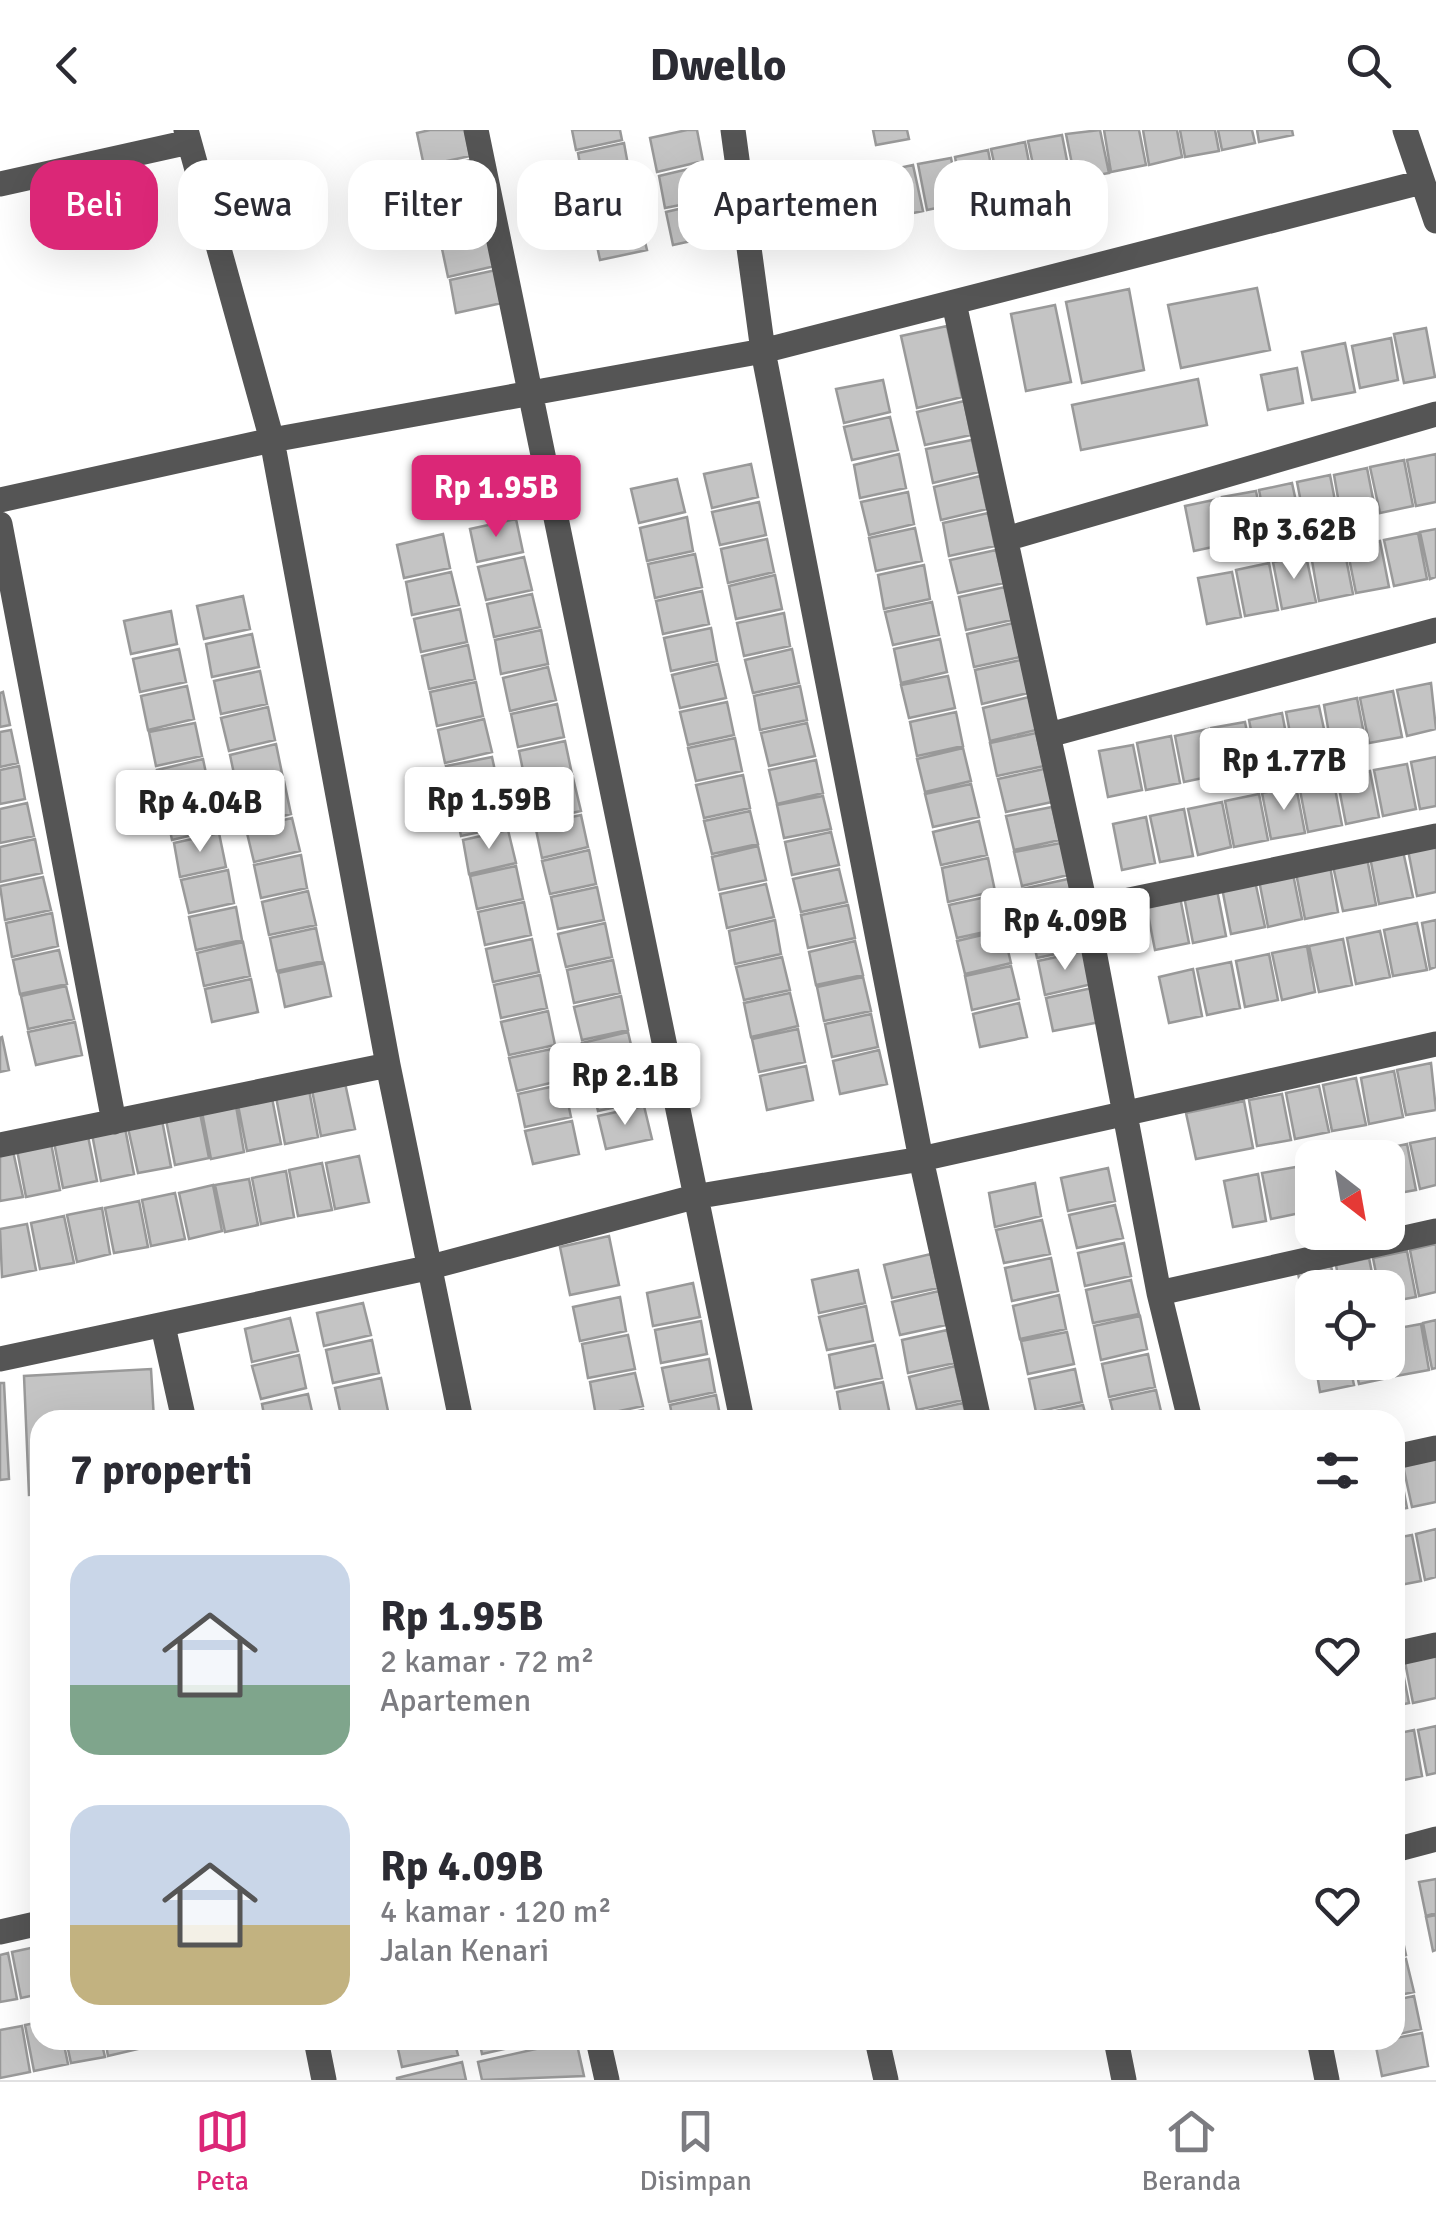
<!DOCTYPE html>
<html lang="id">
<head>
<meta charset="utf-8">
<style>
  :root { --surface:#fff; --page:#f2f2f3; --text:#2b2b33; --muted:#7c7c81; --line:#e1e1e2; --accent:#db2777 }
  body { margin:0; font-family:Signika,sans-serif; background:var(--page); color:var(--text); height:100vh; display:flex; flex-direction:column; font-size:38px; white-space:nowrap }
  * { box-sizing:border-box; margin:0 }
  p { font-size:32px; color:var(--muted) }
  .icon { flex:none; width:55px; height:55px; fill:none; stroke:currentColor; stroke-width:2; stroke-linecap:round; stroke-linejoin:round }
  .map { position:relative; flex:1; overflow:hidden }
  .details { position:absolute; left:30px; top:1280px; width:1375px; height:640px; display:flex; flex-direction:column; background:var(--surface); border-radius:30px; box-shadow:0 10px 40px #0002 }
  .details>* { flex:none }
  .guide { position:absolute; left:30px; top:30px; width:1378px; height:90px; display:flex; gap:20px }
  .needle { width:65px; rotate:149deg }
  .buttons { position:absolute; left:1295px; top:1010px; display:grid; gap:20px }
  .buttons a { display:grid; place-items:center; width:110px; height:110px; border-radius:20px; background:var(--surface); box-shadow:0 10px 40px #0002; font-size:50px }
  .price { position:absolute; translate:-50% -85px; padding:0 22px; border-radius:10px; background:#fff; color:#222; font-size:32px; line-height:65px; filter:drop-shadow(0 2px 5px #0008) }
  .price::after { content:''; position:absolute; left:50%; top:60px; width:30px; height:22px; margin-left:-15px; background:inherit; clip-path:polygon(0 0,100% 0,50% 100%) }
  .price.on { background:var(--accent); color:#fff }
  ul { padding:0; list-style:none }
  li { display:flex; align-items:center; gap:30px; height:250px; padding:0 40px }
  li span { display:grid; place-items:center; flex:none; width:280px; height:200px; border-radius:30px; color:#555 }
  li>.icon { margin-inline-start:auto }
  span .icon { width:120px; height:120px; fill:#fffc; stroke-width:1 }
  li b { font-size:42px }
  h2 { display:flex; justify-content:space-between; align-items:center; height:120px; padding:0 40px; font-size:42px }
  .chip { padding:0 35px; border-radius:30px; background:var(--surface); box-shadow:0 10px 40px #0002; font-size:35px; line-height:90px }
  .chip.on { background:var(--accent); color:#fff }
  header { display:flex; justify-content:space-between; align-items:center; height:130px; padding:0 40px; background:var(--surface); font-size:45px; font-weight:800 }
  .tabs { display:flex; justify-content:space-around; align-items:center; height:140px; border-top:2px solid var(--line); background:var(--surface); font-size:28px; color:var(--muted) }
  .tabs a { display:grid; justify-items:center; gap:5px }
  .tabs .on { color:var(--accent) }
  .map>svg:first-child { display:block }
</style>
</head>
<body>
<header><svg class="icon" aria-label="back" viewBox="0 0 24 24"><path d="M15 5l-7 7 7 7"/></svg>Dwello<svg class="icon" aria-label="search" viewBox="0 0 24 24"><circle cx="10" cy="10" r="6"/><path d="M15 15l6 6"/></svg></header>
<div class="map">
<svg width="1436" height="1950" viewBox="0 0 1436 1950">
  <rect width="100%" height="100%" fill="#fff"/>
  <path fill="#c4c4c4" stroke="#999" stroke-width="2.5" d="M430 0H465L470 26 424 36 417 3Z
    M572 0H620L622 10 576 20Z
    M687 0H697L703 31 657 42 650 8Z
    M873 0H907L909 9 876 15Z
    M1100 0 1109 43 1075 49 1066 4Z
    M1104 0H1139L1146 35 1111 42Z
    M1143 0H1177L1182 27 1149 35Z
    M1180 0H1215L1219 21 1185 27Z
    M1218 0H1252L1255 13 1222 20Z
    M1257 0H1292L1293 5 1259 12Z
    M1062 5 1071 51 1038 58 1028 11Z
    M1025 12 1034 58 1001 65 991 19Z
    M624 13 630 46 584 57 578 23Z
    M988 20 997 66 963 73 955 27Z
    M951 28 960 73 927 80 918 34Z
    M471 30 479 63 432 73 425 40Z
    M705 35 711 69 665 78 659 46Z
    M913 35 923 81 889 88 880 42Z
    M876 43 884 89 851 96 842 50Z
    M632 50 639 83 592 94 586 60Z
    M838 50 847 97 814 103 804 57Z
    M480 67 487 100 440 110 434 77Z
    M712 71 719 105 673 115 666 82Z
    M639 87 647 120 600 130 593 97Z
    M488 104 495 136 448 147 441 114Z
    M496 140 502 173 456 183 450 150Z
    M1257 158 1270 220 1181 238 1168 175Z
    M1129 159 1144 240 1082 253 1066 172Z
    M1055 175 1071 252 1026 261 1011 184Z
    M947 196 962 267 917 278 901 206Z
    M1426 198 1435 247 1404 253 1394 204Z
    M1391 208 1398 250 1360 258 1352 216Z
    M1345 213 1355 262 1312 270 1302 222Z
    M1297 238 1303 273 1268 280 1261 245Z
    M1198 249 1207 295 1081 320 1072 275Z
    M883 250 890 282 844 293 836 259Z
    M964 271 971 305 925 315 917 282Z
    M890 287 898 320 852 330 844 297Z
    M972 310 979 342 933 353 926 319Z
    M899 324 906 358 860 368 854 335Z
    M1436 324V372L1416 376 1407 330Z
    M1404 330 1413 376 1380 383 1370 337Z
    M751 334 758 367 712 378 704 344Z
    M1367 338 1376 384 1342 391 1334 345Z
    M1330 345 1339 391 1306 398 1297 352Z
    M980 346 987 379 941 390 934 357Z
    M677 349 685 382 639 393 631 359Z
    M1292 353 1302 399 1268 406 1259 360Z
    M1256 361 1265 407 1232 414 1222 367Z
    M908 362 914 394 869 405 861 372Z
    M1218 369 1227 414 1194 421 1185 376Z
    M759 372 766 405 720 415 712 382Z
    M988 383 995 416 949 426 943 393Z
    M687 387 693 421 647 431 640 398Z
    M516 389 523 422 477 432 470 399Z
    M915 398 922 431 876 441 869 408Z
    M1436 399V447L1430 449 1420 402Z
    M1418 403 1427 449 1394 456 1384 410Z
    M443 404 450 438 404 448 397 415Z
    M767 409 774 442 728 453 721 419Z
    M1380 411 1389 457 1356 463 1347 418Z
    M1344 418 1353 464 1319 471 1311 425Z
    M996 420 1004 453 958 463 950 430Z
    M695 424 702 457 655 468 648 434Z
    M1306 426 1316 472 1282 479 1273 432Z
    M524 427 532 460 486 470 478 437Z
    M1269 433 1278 480 1245 486 1236 440Z
    M924 435 930 469 884 479 878 445Z
    M451 442 459 475 412 485 406 452Z
    M1232 442 1241 487 1207 494 1198 448Z
    M775 445 782 479 736 489 729 456Z
    M1005 457 1012 490 966 500 959 467Z
    M702 461 709 494 663 504 656 471Z
    M532 464 540 497 494 507 487 474Z
    M243 466 250 499 204 509 197 476Z
    M932 472 939 505 893 515 885 482Z
    M460 479 467 512 421 522 414 489Z
    M171 481 177 514 131 524 124 491Z
    M784 483 790 516 744 526 737 493Z
    M1013 493 1020 527 974 537 967 504Z
    M711 498 717 531 671 541 664 508Z
    M541 500 548 534 501 544 495 510Z
    M252 504 259 537 212 547 206 514Z
    M940 509 947 542 901 553 894 519Z
    M468 515 475 549 429 559 422 526Z
    M179 519 186 552 140 562 133 529Z
    M792 519 799 553 753 563 745 530Z
    M1021 530 1028 563 982 574 975 540Z
    M718 534 726 568 680 578 672 545Z
    M548 537 556 570 510 581 503 548Z
    M260 541 267 574 221 584 214 551Z
    M948 546 955 578 909 588 901 555Z
    M476 552 483 586 437 596 430 562Z
    M1431 553 1436 599 1407 606 1397 560Z
    M187 556 194 589 148 600 141 566Z
    M800 556 807 590 760 600 754 566Z
    M1393 561 1402 607 1369 613 1360 568Z
    M3 562 10 595 0 597V563Z
    M1029 567 1036 600 990 611 983 578Z
    M1357 568 1366 614 1332 621 1324 575Z
    M727 572 734 605 688 615 680 582Z
    M557 574 564 607 518 617 511 584Z
    M1319 576 1329 622 1295 629 1286 582Z
    M268 577 275 610 229 621 221 588Z
    M956 582 963 616 917 626 910 592Z
    M1282 583 1291 630 1258 636 1249 590Z
    M484 589 492 622 445 633 438 600Z
    M1245 592 1254 637 1220 644 1211 598Z
    M195 593 202 626 156 636 149 602Z
    M807 593 815 626 769 636 761 603Z
    M1208 599 1217 645 1184 652 1175 606Z
    M11 600 18 633 0 637V602Z
    M1036 603 1044 636 997 646 990 613Z
    M1171 606 1180 653 1146 660 1137 613Z
    M735 608 742 641 696 651 688 618Z
    M565 611 572 644 526 655 519 621Z
    M276 614 283 648 237 658 230 625Z
    M1133 615 1142 660 1108 667 1099 621Z
    M963 618 971 651 925 662 917 629Z
    M492 627 499 659 453 669 446 636Z
    M1436 627V676L1420 679 1411 632Z
    M203 629 210 662 164 673 157 640Z
    M816 630 823 663 777 674 769 640Z
    M1407 634 1416 679 1383 686 1374 640Z
    M19 636 25 669 0 674V640Z
    M1044 639 1052 672 1006 682 998 649Z
    M1370 641 1379 687 1346 694 1337 648Z
    M743 645 750 678 704 688 696 655Z
    M573 648 581 681 534 691 527 658Z
    M1333 648 1342 695 1308 702 1299 655Z
    M284 651 291 684 245 695 238 661Z
    M971 654 979 687 933 697 925 664Z
    M1296 656 1305 703 1271 709 1262 663Z
    M500 662 508 696 461 706 454 673Z
    M1259 664 1268 710 1234 717 1225 671Z
    M211 666 218 699 172 710 165 676Z
    M823 666 831 699 784 708 777 675Z
    M1222 672 1231 717 1198 725 1188 679Z
    M27 673 34 706 0 713V679Z
    M1052 677 1060 710 1014 720 1006 686Z
    M1184 679 1193 726 1160 732 1150 686Z
    M750 681 758 714 712 724 704 691Z
    M581 685 588 717 542 728 535 695Z
    M1146 687 1155 733 1122 740 1113 694Z
    M292 688 300 721 254 732 246 699Z
    M979 691 987 725 941 735 933 702Z
    M508 700 516 733 469 744 463 710Z
    M831 702 839 735 792 745 785 712Z
    M219 703 226 737 180 747 174 713Z
    M35 709 42 743 0 752V717Z
    M1061 713 1068 745 1022 756 1014 722Z
    M1436 714V762L1417 766 1408 720Z
    M758 716 766 750 719 760 712 727Z
    M589 720 596 754 550 764 542 731Z
    M1403 721 1413 767 1379 774 1370 727Z
    M301 725 307 758 261 768 254 735Z
    M988 728 995 761 948 772 942 738Z
    M1367 728 1376 775 1343 781 1333 736Z
    M516 736 523 769 477 779 470 746Z
    M1330 736 1338 782 1305 789 1296 743Z
    M839 739 847 772 801 782 793 749Z
    M228 740 234 773 189 783 181 750Z
    M1293 744 1302 789 1268 797 1259 750Z
    M43 747 51 780 5 790 0 756Z
    M1068 749 1076 783 1029 792 1022 759Z
    M1255 751 1265 797 1231 804 1222 758Z
    M766 754 774 787 727 798 720 764Z
    M597 757 604 790 558 799 551 767Z
    M1217 760 1226 806 1193 813 1184 766Z
    M308 761 316 795 269 805 262 772Z
    M995 765 1003 798 957 808 949 775Z
    M1180 767 1189 813 1155 820 1146 774Z
    M524 772 531 805 485 815 478 782Z
    M848 775 855 808 808 818 801 785Z
    M236 777 242 810 196 820 189 787Z
    M52 783 58 816 12 827 6 793Z
    M1076 785 1084 818 1037 828 1030 795Z
    M775 790 781 824 735 834 729 801Z
    M1436 790V837L1430 839 1422 793Z
    M605 793 612 827 566 837 558 804Z
    M1417 793 1427 840 1393 846 1384 800Z
    M316 798 323 831 277 841 270 808Z
    M1003 800 1011 833 965 844 957 811Z
    M1380 801 1390 847 1356 854 1347 808Z
    M532 809 539 842 493 852 486 819Z
    M1343 809 1352 855 1319 862 1309 816Z
    M855 811 863 845 816 855 809 822Z
    M243 812 250 846 204 856 197 823Z
    M1307 816 1315 862 1282 870 1272 823Z
    M59 820 67 854 20 864 13 830Z
    M1084 821 1092 854 1045 865 1038 831Z
    M1269 824 1278 870 1245 877 1236 831Z
    M782 827 790 860 744 870 736 837Z
    M613 830 620 863 574 873 567 840Z
    M1231 832 1240 878 1207 885 1197 839Z
    M324 833 331 866 285 877 278 843Z
    M1011 836 1019 869 972 880 965 846Z
    M1193 839 1202 886 1169 893 1159 847Z
    M540 845 547 878 501 888 494 855Z
    M863 847 871 881 824 891 817 857Z
    M251 849 258 882 212 892 205 859Z
    M66 856 74 889 28 899 21 866Z
    M1092 858 1100 892 1053 901 1046 868Z
    M790 863 798 896 751 907 744 873Z
    M621 866 628 900 582 910 574 877Z
    M1019 873 1027 907 980 917 973 884Z
    M548 881 555 915 509 925 501 892Z
    M871 884 878 917 832 927 825 894Z
    M75 892 82 925 36 935 28 902Z
    M798 899 805 932 759 942 752 909Z
    M628 902 636 936 590 946 582 913Z
    M2 907 9 940 0 942V908Z
    M556 918 563 950 517 961 509 928Z
    M879 920 887 954 840 964 833 931Z
    M1431 933 1436 980 1406 985 1397 940Z
    M806 936 813 970 767 980 760 946Z
    M637 939 643 971 598 981 590 948Z
    M1394 941 1403 987 1369 994 1361 948Z
    M1356 948 1366 995 1332 1001 1323 955Z
    M345 953 355 999 321 1006 312 960Z
    M564 954 571 987 525 997 518 964Z
    M1319 956 1329 1002 1295 1009 1286 963Z
    M309 960 318 1007 285 1014 276 967Z
    M1282 964 1291 1010 1257 1016 1249 970Z
    M272 968 281 1014 247 1021 238 975Z
    M1244 971 1253 1018 1196 1029 1186 983Z
    M236 976 244 1022 211 1029 202 982Z
    M644 976 652 1009 606 1019 598 986Z
    M200 983 209 1028 175 1035 166 990Z
    M162 990 171 1037 138 1043 128 998Z
    M572 991 579 1024 533 1034 525 1001Z
    M125 998 134 1044 101 1051 92 1004Z
    M88 1006 97 1051 63 1058 54 1012Z
    M1436 1008V1055L1420 1059 1410 1013Z
    M51 1013 60 1060 26 1067 17 1020Z
    M1407 1014 1416 1060 1388 1065V1028H1375L1374 1021Z
    M13 1021 23 1067 0 1071V1024Z
    M359 1026 369 1072 335 1079 326 1033Z
    M322 1033 332 1080 298 1086 289 1040Z
    M1312 1033V1081L1309 1082 1300 1035Z
    M1296 1037 1305 1082 1271 1089 1262 1043Z
    M1108 1038 1115 1071 1068 1081 1061 1048Z
    M286 1041 294 1087 261 1094 252 1048Z
    M1258 1044 1266 1091 1233 1097 1224 1051Z
    M249 1049 258 1095 225 1102 215 1055Z
    M1035 1053 1041 1086 995 1097 989 1063Z
    M213 1055 222 1101 189 1109 179 1063Z
    M175 1063 185 1109 151 1116 142 1070Z
    M139 1071 148 1117 114 1123 105 1078Z
    M1115 1075 1123 1108 1077 1118 1069 1085Z
    M102 1078 110 1124 77 1132 67 1085Z
    M64 1086 74 1133 40 1139 31 1093Z
    M1042 1090 1050 1124 1004 1133 996 1100Z
    M27 1094 36 1140 2 1147 0 1099Z
    M609 1106 619 1155 570 1165 560 1117Z
    M1124 1113 1131 1146 1085 1156 1078 1123Z
    M1436 1114V1162L1419 1166 1410 1120Z
    M1407 1121 1416 1167 1388 1172V1158H1379L1373 1128Z
    M931 1124 938 1158 892 1168 884 1135Z
    M1051 1128 1058 1161 1012 1171 1005 1138Z
    M1369 1128 1375 1158H1340L1336 1135Z
    M1331 1136 1336 1158H1312V1188L1307 1189 1298 1143Z
    M858 1140 865 1173 819 1183 812 1150Z
    M1131 1150 1139 1184 1093 1193 1086 1160Z
    M693 1153 700 1187 653 1196 647 1163Z
    M939 1161 946 1195 900 1205 892 1172Z
    M1059 1165 1066 1199 1020 1209 1013 1176Z
    M620 1167 626 1201 580 1211 573 1177Z
    M363 1173 371 1205 324 1216 317 1183Z
    M866 1176 873 1211 827 1220 819 1187Z
    M1140 1186 1147 1219 1101 1230 1094 1196Z
    M290 1188 298 1221 252 1232 245 1199Z
    M1436 1190V1238L1432 1239 1423 1193Z
    M701 1191 707 1224 661 1233 655 1200Z
    M1421 1194 1429 1240 1396 1246 1388 1200Z
    M947 1200 955 1233 908 1243 902 1210Z
    M1067 1202 1074 1234 1028 1244 1021 1211Z
    M628 1205 635 1239 588 1248 582 1214Z
    M372 1210 379 1243 333 1253 326 1220Z
    M875 1215 882 1248 835 1258 829 1225Z
    M1148 1224 1155 1257 1109 1267 1102 1234Z
    M1388 1224 1392 1247 1359 1254 1354 1232H1388Z
    M299 1225 306 1258 261 1269 252 1236Z
    M709 1229 715 1262 669 1272 662 1238Z
    M1315 1232H1349L1354 1255 1320 1262Z
    M955 1236 963 1270 917 1280 909 1247Z
    M151 1239 154 1290H40V1364L29 1365 24 1246Z
    M1075 1239 1082 1272 1036 1282 1029 1249Z
    M635 1243 643 1276 596 1286 590 1252Z
    M381 1248 388 1281 342 1290 335 1258Z
    M883 1252 890 1285 842 1290 837 1262Z
    M0 1253H4L9 1349 0 1350Z
    M1156 1260 1163 1290H1115L1110 1270Z
    M308 1264 314 1290H265L262 1274Z
    M716 1265 721 1290H673L670 1275Z
    M963 1273 967 1290H919L918 1283Z
    M1083 1275 1087 1290H1038L1037 1285Z
    M643 1280 645 1290H597Z
    M1436 1324V1372L1412 1377 1402 1331Z
    M1398 1331 1407 1378 1395 1380V1332Z
    M1436 1399V1447L1425 1450 1416 1404Z
    M1412 1405 1421 1451 1395 1456V1408Z
    M1436 1520V1568L1413 1573 1404 1527Z
    M1400 1528 1409 1573 1395 1576V1529Z
    M1436 1596V1643L1427 1645 1418 1600Z
    M1414 1600 1422 1646 1395 1652V1604Z
    M1436 1749V1783L1426 1786 1419 1752Z
    M1436 1785V1820L1433 1821 1426 1787Z
    M1399 1793 1406 1825 1395 1828V1794Z
    M40 1816V1864L21 1868 12 1822Z
    M8 1823 17 1869 0 1872V1825Z
    M1406 1829 1414 1862 1395 1866V1831Z
    M1414 1866 1421 1899 1395 1905V1870Z
    M40 1892V1910H63L68 1934 34 1941 25 1895Z
    M22 1896 30 1942 0 1948V1900Z
    M1422 1903 1428 1936 1382 1946 1375 1912Z
    M66 1910H101L105 1927 71 1933Z
    M105 1910H141L142 1918 108 1926Z
    M143 1910H177L178 1912 144 1918Z
    M396 1910H454L458 1925 402 1937Z
    M479 1910H544L482 1924Z
    M576 1910 584 1946 482 1950 478 1932Z
    M462 1932 466 1950H397V1948Z"/>
  <g fill="none" stroke-linecap="round" stroke-linejoin="round">
    <path stroke="#555" stroke-width="25" d="M186 0 272 310 388 935 461 1290
      M476 0 742 1290
      M733 0 763 221 921 1029 979 1290
      M1405 0 1436 91
      M0 54 189 12
      M954 173 1086 779 1159 1163 1190 1290
      M0 370 272 310 763 221 1422 52
      M0 394 114 992
      M1006 409 1436 284
      M1049 605 1436 500
      M1086 779 1436 706
      M0 1015 388 935
      M1159 1163 1436 1101
      M163 1196 184 1290
      M0 1229 427 1138 694 1067 921 1029 1436 914
      M1395 1327 1436 1318
      M1395 1524 1436 1515
      M1395 1720 1436 1709
      M0 1802 40 1793
      M316 1910 324 1950
      M598 1910 607 1950
      M877 1910 886 1950
      M1116 1910 1124 1950
      M1319 1910 1327 1950"/>
  </g>
</svg>
<div class="buttons">
<a><svg class="needle" viewBox="-14 -14 28 28"><path d="M0-13l5 13h-10z" fill="#e53935"/><path d="M0 13l5-13h-10z" fill="#7c7c81"/></svg></a>
<a><svg class="icon" aria-label="locate" viewBox="0 0 24 24"><circle cx="12" cy="12" r="6"/><path d="M12 2v4M12 18v4M2 12h4M18 12h4"/></svg></a>
</div>
<b class="price on" style="left:496px;top:410px">Rp 1.95B</b>
<b class="price" style="left:1294px;top:452px">Rp 3.62B</b>
<b class="price" style="left:1284px;top:683px">Rp 1.77B</b>
<b class="price" style="left:489px;top:722px">Rp 1.59B</b>
<b class="price" style="left:200px;top:725px">Rp 4.04B</b>
<b class="price" style="left:1065px;top:843px">Rp 4.09B</b>
<b class="price" style="left:625px;top:998px">Rp 2.1B</b>
<div class="guide">
<a class="chip on">Beli</a>
<a class="chip">Sewa</a>
<a class="chip">Filter</a>
<a class="chip">Baru</a>
<a class="chip">Apartemen</a>
<a class="chip">Rumah</a>
</div>
<section class="details">
<h2>7 properti<svg class="icon" aria-label="filters" viewBox="0 0 24 24"><path d="M4 7h16M4 17h16"/><circle cx="9" cy="7" r="2"/><circle cx="15" cy="17" r="2"/></svg></h2>
<ul>
<li><span style="background:linear-gradient(#c9d6e8 65%,#7fa58c 0)"><svg class="icon" aria-label="home" viewBox="0 0 24 24"><path d="M3 11l9-7 9 7M6 9v11h12V9"/></svg></span><div><b>Rp 1.95B</b><p>2 kamar · 72 m²</p><p>Apartemen</p></div><svg class="icon" aria-label="heart" viewBox="0 0 24 24"><path d="M12 20l-8-8c-3-5 5-10 8-4 3-6 11-1 8 4z"/></svg></li>
<li><span style="background:linear-gradient(#c9d6e8 60%,#c2b280 0)"><svg class="icon" aria-label="home" viewBox="0 0 24 24"><path d="M3 11l9-7 9 7M6 9v11h12V9"/></svg></span><div><b>Rp 4.09B</b><p>4 kamar · 120 m²</p><p>Jalan Kenari</p></div><svg class="icon" aria-label="heart" viewBox="0 0 24 24"><path d="M12 20l-8-8c-3-5 5-10 8-4 3-6 11-1 8 4z"/></svg></li>
</ul>
</section>
</div>
<nav class="tabs">
<a class="on"><svg class="icon" aria-label="map" viewBox="0 0 24 24"><path d="M3 6l6-2 6 2 6-2v14l-6 2-6-2-6 2zM9 4v14M15 6v14"/></svg>Peta</a>
<a><svg class="icon" aria-label="saved" viewBox="0 0 24 24"><path d="M7 4h10v16l-5-4-5 4z"/></svg>Disimpan</a>
<a><svg class="icon" aria-label="home" viewBox="0 0 24 24"><path d="M3 11l9-7 9 7M6 9v11h12V9"/></svg>Beranda</a>
</nav>
</body>
</html>
